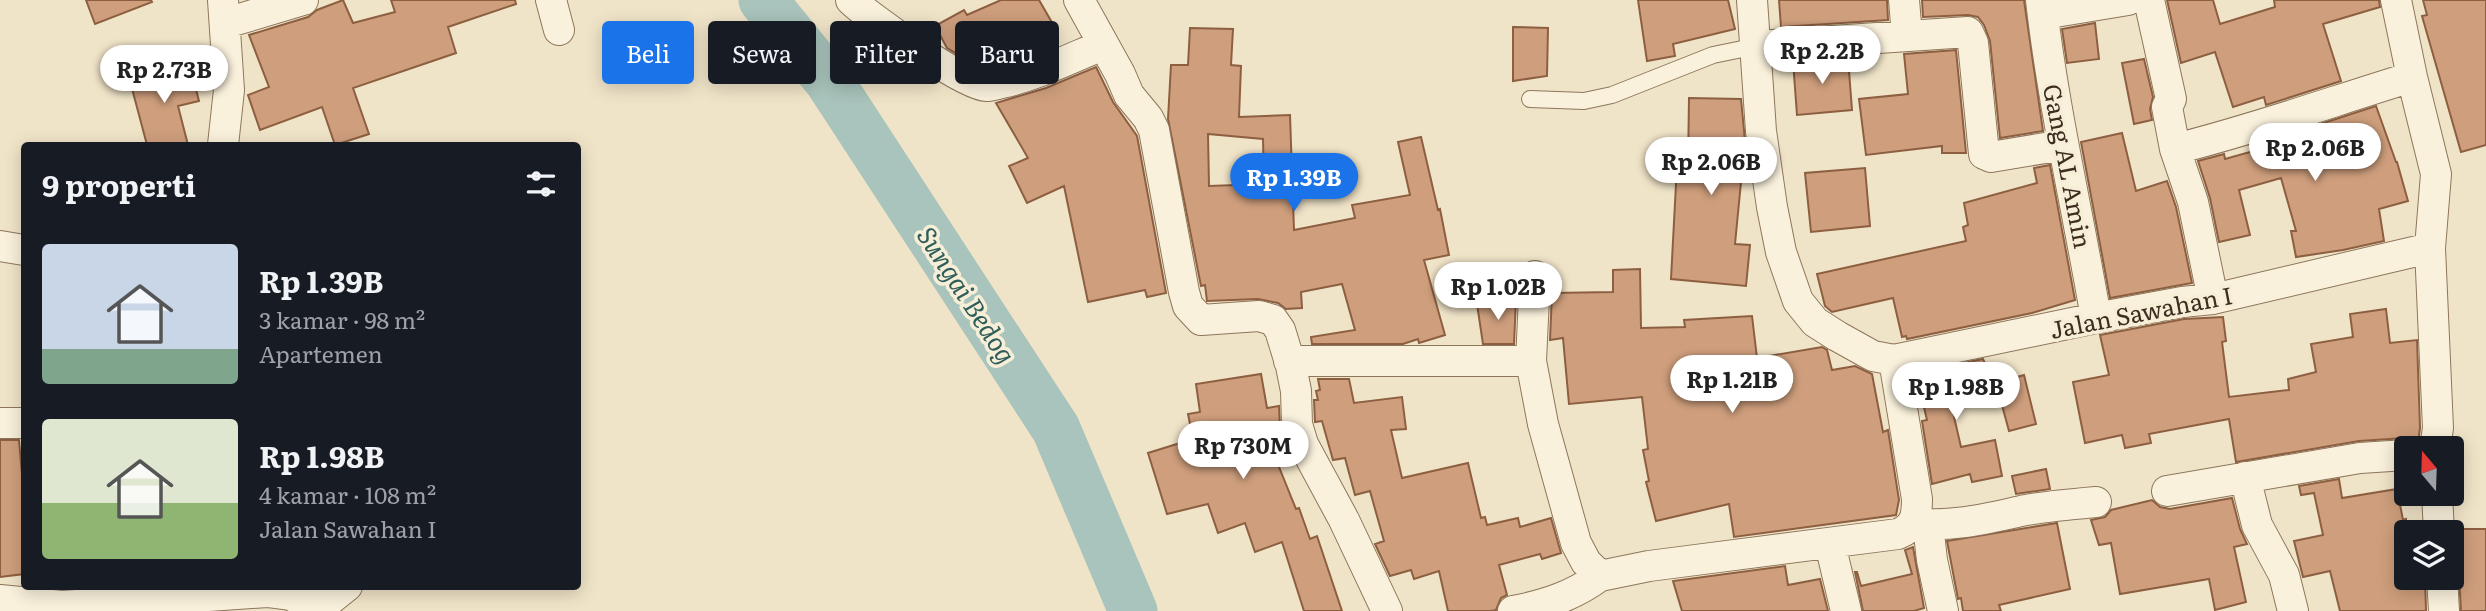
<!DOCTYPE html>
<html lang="id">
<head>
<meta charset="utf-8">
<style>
  :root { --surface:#171b24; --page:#20242c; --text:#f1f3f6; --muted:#9ea1a6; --accent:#1a73e8 }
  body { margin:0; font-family:Literata,serif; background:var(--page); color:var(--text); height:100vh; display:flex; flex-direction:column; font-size:26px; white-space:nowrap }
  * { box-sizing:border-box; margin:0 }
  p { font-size:23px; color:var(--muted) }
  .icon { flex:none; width:38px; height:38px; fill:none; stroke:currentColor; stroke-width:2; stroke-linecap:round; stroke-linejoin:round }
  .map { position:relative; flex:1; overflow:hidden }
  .panel { position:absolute; left:21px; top:142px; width:560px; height:448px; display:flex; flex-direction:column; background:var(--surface); border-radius:7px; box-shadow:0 4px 18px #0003 }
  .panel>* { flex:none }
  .top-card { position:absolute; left:602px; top:21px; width:665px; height:63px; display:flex; gap:14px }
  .needle { width:46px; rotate:341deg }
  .tools { position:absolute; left:2394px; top:436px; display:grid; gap:14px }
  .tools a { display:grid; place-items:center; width:70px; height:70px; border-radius:7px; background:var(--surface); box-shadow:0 4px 18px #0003; font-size:35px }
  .price { position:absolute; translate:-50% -60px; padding:0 16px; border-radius:24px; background:#fff; color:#222; font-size:23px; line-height:46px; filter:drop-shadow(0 2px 4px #0008) }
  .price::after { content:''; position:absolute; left:50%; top:42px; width:21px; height:16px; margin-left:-10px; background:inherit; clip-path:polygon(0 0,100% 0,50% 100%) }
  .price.selected { background:var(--accent); color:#fff }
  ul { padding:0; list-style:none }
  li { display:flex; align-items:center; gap:21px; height:175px; padding:0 21px }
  li span { display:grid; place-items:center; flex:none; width:196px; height:140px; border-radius:7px; color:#555 }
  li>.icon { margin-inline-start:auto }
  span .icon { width:84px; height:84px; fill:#fffc; stroke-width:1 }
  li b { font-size:30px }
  h2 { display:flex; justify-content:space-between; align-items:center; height:84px; padding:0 21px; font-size:30px }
  .tag { padding:0 24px; border-radius:7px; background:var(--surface); box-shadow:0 4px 18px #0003; font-size:24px; line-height:63px }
  .tag.selected { background:var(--accent); color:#fff }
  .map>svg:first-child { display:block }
</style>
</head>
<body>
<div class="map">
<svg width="2486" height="611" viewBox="0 0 2486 611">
  <rect width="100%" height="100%" fill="#f0e4c8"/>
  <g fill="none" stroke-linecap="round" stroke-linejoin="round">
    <path stroke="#a9c4bc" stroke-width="49" d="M763 0 829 81 1056 429 1133 611"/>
  </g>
  <path fill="#cf9f7d" stroke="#8d5f41" stroke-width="2" fill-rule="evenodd" d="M86 0H151L152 2 95 24Z
    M343 0 353 23 395 12 391 0H515L516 4 448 27 456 53 353 88 369 134 335 145 322 107 260 130 248 95 269 87 249 35 308 17 317 10Z
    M1001 0H1039L1054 26 1024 43 1016 28 964 58 947 48 935 26 964 10 967 15Z
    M1638 0H1728L1735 29 1673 44 1675 56 1647 61Z
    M1779 0H1887L1888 20 1781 27Z
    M1922 0H2024L2043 131 2000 138 1990 41 1984 25 1978 17 1968 15 1923 17Z
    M2167 0H2213L2220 24 2275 7 2274 0H2379L2380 7 2323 24 2341 81 2266 105 2264 97 2233 107 2215 52 2181 63Z
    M2423 0H2486V145L2461 152 2422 16 2427 15Z
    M2095 23 2099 59 2067 63 2062 29Z
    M1513 27 1548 28 1547 76 1513 81Z
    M1190 28 1233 29 1231 65 1241 66 1239 117 1290 115 1294 230 1355 218 1352 205 1410 195 1398 142 1421 137 1438 210 1440 209 1449 255 1424 260 1445 335 1419 343 1418 339 1403 344H1312L1311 337 1355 330 1342 284 1301 292 1302 308 1286 309 1278 303 1258 299 1207 301 1205 285 1201 286 1168 119 1171 65H1188ZM1208 134 1263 139 1264 184 1209 186Z
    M1956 50 1966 153H1942V146L1866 155 1859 99 1908 94 1904 54Z
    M1848 58 1852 110 1797 115 1793 61Z
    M2144 59 2153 97 2150 109 2152 120 2134 124 2122 63Z
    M190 66 199 101 178 106 188 145H147L130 81Z
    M1096 67 1113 102 1137 136 1166 293 1147 297 1145 290 1088 302 1064 186 1027 203 1009 166 1028 158 996 103 1046 88Z
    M1689 98 1741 99 1745 141 1735 244 1750 245 1746 286 1671 279 1677 165 1688 166Z
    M2376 106 2396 162H2397L2408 201 2379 209 2384 241 2343 250 2296 257 2291 231H2296L2281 178 2239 190 2250 235 2219 242 2210 198 2198 161 2224 154 2225 159 2275 145 2274 139Z
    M2122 133 2136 191 2167 181 2176 207 2192 283 2110 298 2081 142Z
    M2050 165 2075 300 2032 313 1907 339 1906 336 1902 337 1893 298 1832 312 1825 306 1817 274 1966 241 1963 227 1968 225 1964 203 2037 183 2034 168Z
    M1865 168 1870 226 1811 232 1805 173Z
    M1640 269 1641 328 1685 327 1684 320 1752 316 1757 358 1822 347 1827 350 1832 370 1855 366 1872 374 1883 432 1888 430 1899 500 1896 515 1734 537 1729 504 1656 521 1646 482 1649 481 1643 450 1648 449 1642 397 1569 404 1563 338 1550 340 1552 293 1613 292V270Z
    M1516 299 1514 344H1483L1477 304Z
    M2386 309 2390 343 2417 340 2420 428 2418 443 2405 438 2359 441 2236 462 2229 419 2149 434 2151 443 2125 448 2122 435 2085 443 2073 382 2109 375 2100 335 2184 319 2223 317 2226 341 2222 342 2229 397 2289 390 2288 379 2316 372 2311 344 2353 337 2350 314Z
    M1983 359 1996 389 1952 408 1961 447 1995 440 2002 476 1972 482 1970 474 1932 484 1922 421 1927 420 1916 373Z
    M1261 374 1267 408 1279 406 1280 428 1272 429 1277 462 1296 509 1299 508 1310 539 1317 536 1342 611H1304L1282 542 1255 552 1245 523 1218 533 1208 504 1167 514 1148 453 1193 439 1188 414 1200 412 1196 384Z
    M2024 375 2036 424 2009 431 1996 383Z
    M1318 379H1349L1354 403 1402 397 1406 429 1391 430 1402 478 1468 463 1481 518 1485 517 1487 525 1518 518 1520 527 1551 518 1561 553 1542 559 1540 554 1499 565 1507 595 1501 598 1496 610 1491 611H1448L1439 571 1414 579 1411 570 1390 576 1375 544 1384 541 1370 491 1355 495 1345 458 1333 460 1322 421 1315 422 1314 400H1318L1316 391 1320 390Z
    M0 440H19L24 497V574L0 577Z
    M2046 469 2050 489 2016 494 2012 476Z
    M2339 479 2342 498 2397 489 2403 520 2406 519V578H2425L2426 611H2340L2330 571 2303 577 2294 541 2323 535 2314 493 2301 495 2299 486Z
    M2232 498 2240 529 2247 544 2234 547 2246 602 2215 610 2209 579 2120 594 2111 543 2099 545 2091 520 2105 517 2111 510 2152 500 2160 507 2170 509Z
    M2057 523 2070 589 1999 605 2001 611H1963L1961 598 1958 599 1947 541Z
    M2456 529H2486V611H2461L2459 576 2452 564V543Z
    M1913 547 1924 608 1914 611H1863L1855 572H1857L1861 586 1912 574 1905 550Z
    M1785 566 1788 585 1820 579 1828 611H1682L1673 581Z"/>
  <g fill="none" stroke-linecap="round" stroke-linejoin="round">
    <defs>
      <path id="service" d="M1530 99 1584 101 1612 95 1713 55 1757 46"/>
      <path id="minor" d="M551 0 559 30
        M851 0C869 17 965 86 986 86 991 86 997 84 1002 83 1037 75 1069 59 1103 45
        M1079 0 1120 74 1129 95 1148 118 1154 130 1184 292 1188 306 1201 320 1259 316 1273 320 1280 330 1291 366 1296 391 1297 424 1303 444 1344 520 1387 611
        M1752 0 1761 131 1772 207 1781 252 1798 301 1815 322 1837 336 1873 356 1894 360 2096 318 2182 302 2213 299 2430 248
        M1904 0 1907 36
        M2041 0C2053 107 2078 212 2096 318
        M2149 0 2171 99 2167 107 2175 149 2193 202 2213 299
        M2396 0 2412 77 2436 174 2430 248 2438 428 2435 448
        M2043 14 2128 0
        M226 23 303 0
        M1757 46 1968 32 1973 43 1984 154 1991 157 2063 145
        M223 145 229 90 223 0
        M2175 149C2256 129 2333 101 2412 77
        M0 246 24 250
        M1535 276 1531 361 1543 424 1576 543 1586 562 1600 576 1649 566 1898 534C1915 527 1917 516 1917 499L1894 360
        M1289 361H1531
        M0 423H24
        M2245 477 2257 525 2284 575 2293 611
        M2167 491 2360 458 2406 455
        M2437 494 2439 532
        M1913 523C1952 528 1988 518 2026 510 2049 506 2073 504 2096 502
        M1928 525 1932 560 1943 611
        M1830 544 1846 611
        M2442 578 2444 611
        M0 600 62 606 267 592 290 595 305 602 319 603 332 598 347 586
        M1513 611C1545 605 1573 596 1600 576"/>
    </defs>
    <use href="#service" stroke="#8d765c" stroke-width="18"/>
    <use href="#minor" stroke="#8d765c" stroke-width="32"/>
    <use href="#service" stroke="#faf1dc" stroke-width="16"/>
    <use href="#minor" stroke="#faf1dc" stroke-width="30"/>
  </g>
  <g text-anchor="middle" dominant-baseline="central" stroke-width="7" stroke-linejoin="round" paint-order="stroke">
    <g font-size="24" fill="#3d2e20" stroke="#f7eed8">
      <text transform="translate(2069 166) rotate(79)">Gang AL Amin</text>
      <text transform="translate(2141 311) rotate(-11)">Jalan Sawahan I</text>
    </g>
    <g font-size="26" font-style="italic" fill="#2f5d5a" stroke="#f7eed8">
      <text transform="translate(968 294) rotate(57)">Sungai Bedog</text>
    </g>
  </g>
</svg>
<div class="tools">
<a><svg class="needle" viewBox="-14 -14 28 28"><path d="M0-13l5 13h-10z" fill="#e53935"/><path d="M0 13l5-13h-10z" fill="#9ea1a6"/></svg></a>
<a><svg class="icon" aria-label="layers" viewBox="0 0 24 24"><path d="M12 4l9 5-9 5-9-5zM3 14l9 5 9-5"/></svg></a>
</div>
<b class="price" style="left:1822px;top:86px">Rp 2.2B</b>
<b class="price" style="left:164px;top:105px">Rp 2.73B</b>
<b class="price" style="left:2315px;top:183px">Rp 2.06B</b>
<b class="price" style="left:1711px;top:197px">Rp 2.06B</b>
<b class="price selected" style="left:1294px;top:213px">Rp 1.39B</b>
<b class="price" style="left:1498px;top:322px">Rp 1.02B</b>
<b class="price" style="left:1732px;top:415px">Rp 1.21B</b>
<b class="price" style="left:1956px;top:422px">Rp 1.98B</b>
<b class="price" style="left:1243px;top:481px">Rp 730M</b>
<div class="top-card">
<a class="tag selected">Beli</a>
<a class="tag">Sewa</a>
<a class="tag">Filter</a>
<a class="tag">Baru</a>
</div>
<section class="panel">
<h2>9 properti<svg class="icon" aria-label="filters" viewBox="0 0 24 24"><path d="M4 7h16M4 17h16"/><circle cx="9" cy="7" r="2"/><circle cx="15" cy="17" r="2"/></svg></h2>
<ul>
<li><span style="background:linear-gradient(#c9d6e8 75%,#7fa58c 0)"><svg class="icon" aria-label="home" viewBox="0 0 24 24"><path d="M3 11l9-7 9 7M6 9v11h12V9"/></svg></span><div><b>Rp 1.39B</b><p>3 kamar · 98 m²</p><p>Apartemen</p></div></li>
<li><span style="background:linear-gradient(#dfe7d0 60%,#8fb573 0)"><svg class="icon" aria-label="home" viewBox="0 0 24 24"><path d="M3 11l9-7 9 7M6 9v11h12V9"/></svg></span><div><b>Rp 1.98B</b><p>4 kamar · 108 m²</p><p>Jalan Sawahan I</p></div></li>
</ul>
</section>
</div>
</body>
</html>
